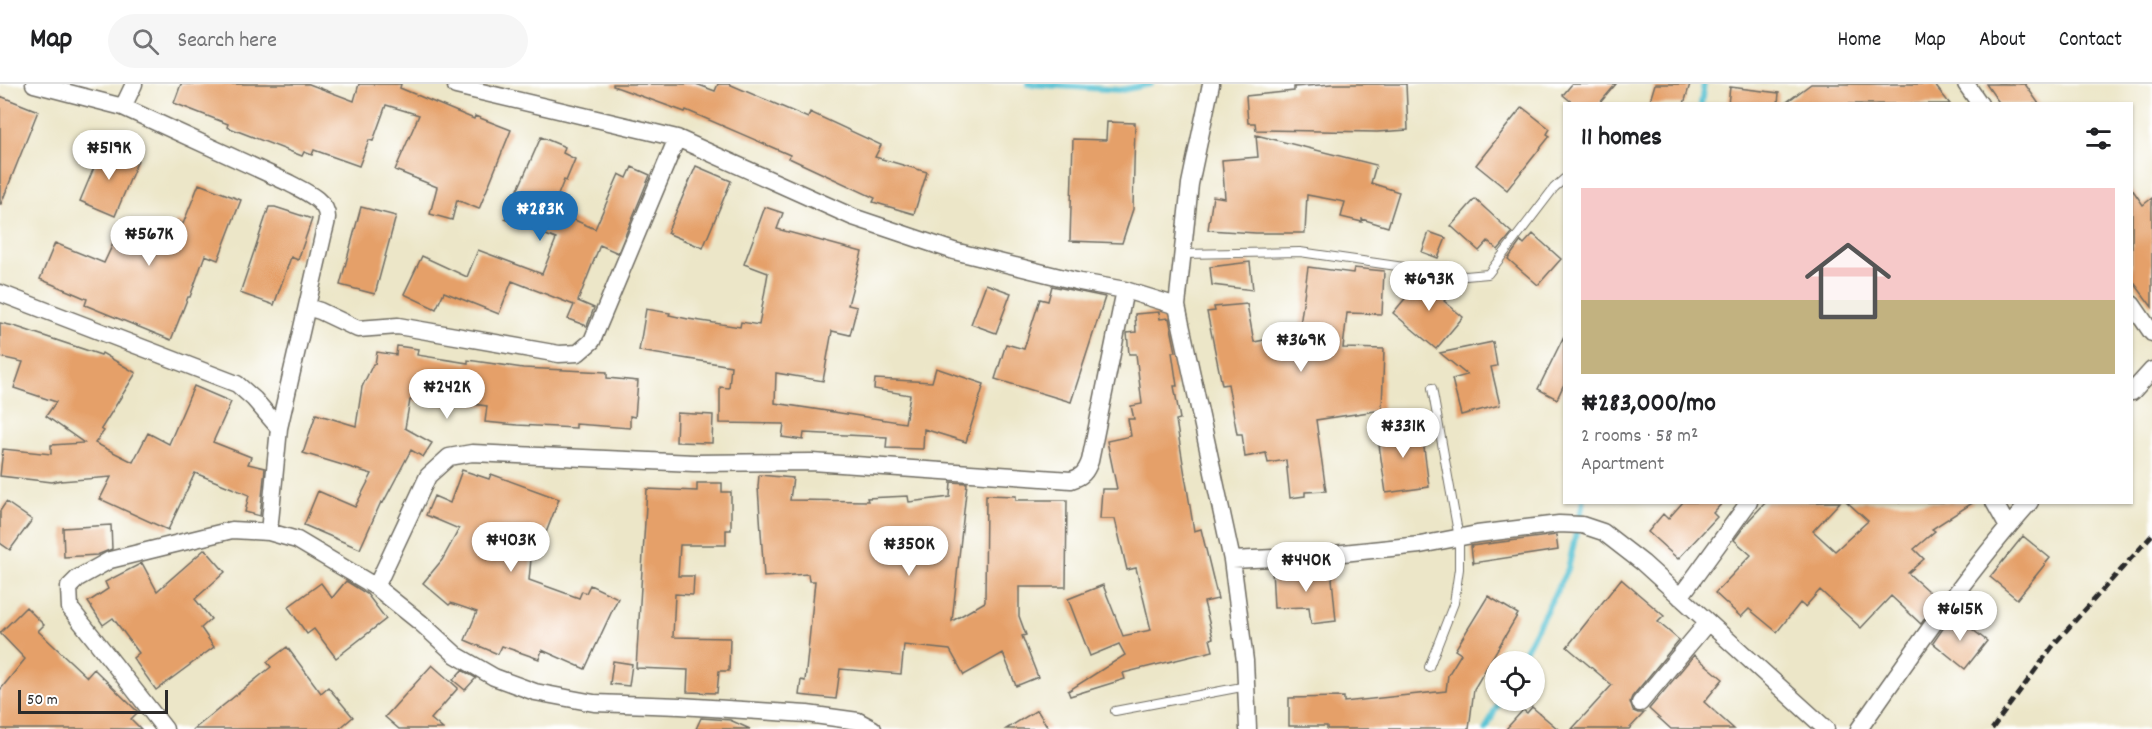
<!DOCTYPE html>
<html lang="en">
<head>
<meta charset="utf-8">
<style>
  :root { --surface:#fff; --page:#f6f6f6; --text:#202124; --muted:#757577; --line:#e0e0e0; --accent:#1f6fb2 }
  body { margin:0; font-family:Dekko,sans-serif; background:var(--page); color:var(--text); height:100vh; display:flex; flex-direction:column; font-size:22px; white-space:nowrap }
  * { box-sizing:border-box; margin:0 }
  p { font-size:20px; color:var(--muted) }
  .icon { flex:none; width:33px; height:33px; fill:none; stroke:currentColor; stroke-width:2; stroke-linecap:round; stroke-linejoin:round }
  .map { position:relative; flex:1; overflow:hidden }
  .sheet { position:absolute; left:1563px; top:18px; width:570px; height:402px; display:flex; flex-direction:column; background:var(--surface); border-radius:0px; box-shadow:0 2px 4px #0004 }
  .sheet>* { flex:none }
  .buttons { position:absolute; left:1485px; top:567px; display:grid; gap:12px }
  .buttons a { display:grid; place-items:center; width:60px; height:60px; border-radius:50%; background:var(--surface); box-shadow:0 2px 4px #0004; font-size:30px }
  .scale { position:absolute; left:18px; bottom:15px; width:150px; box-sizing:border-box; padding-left:6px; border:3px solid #2b2b2b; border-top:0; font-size:16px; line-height:21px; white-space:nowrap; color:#2b2b2b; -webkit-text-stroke:4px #fff; paint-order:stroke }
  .price { position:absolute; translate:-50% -51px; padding:0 14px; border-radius:21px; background:#fff; color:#222; font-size:20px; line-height:39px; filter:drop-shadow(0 2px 3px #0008) }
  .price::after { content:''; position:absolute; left:50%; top:36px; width:18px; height:14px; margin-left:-9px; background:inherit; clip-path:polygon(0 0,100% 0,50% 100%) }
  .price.active { background:var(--accent); color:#fff }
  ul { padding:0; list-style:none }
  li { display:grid; align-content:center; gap:12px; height:318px; padding:0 18px }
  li+li { border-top:2px solid var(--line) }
  li span { display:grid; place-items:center; height:186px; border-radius:0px; color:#555 }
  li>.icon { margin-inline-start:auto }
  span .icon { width:108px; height:108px; fill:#fffc; stroke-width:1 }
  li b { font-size:26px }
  h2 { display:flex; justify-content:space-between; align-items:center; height:72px; padding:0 18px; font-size:26px }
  header { display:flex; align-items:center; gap:36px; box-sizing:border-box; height:84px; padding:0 30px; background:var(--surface); border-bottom:2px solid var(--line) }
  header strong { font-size:28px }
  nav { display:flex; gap:33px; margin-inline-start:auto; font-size:21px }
  .search { width:420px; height:54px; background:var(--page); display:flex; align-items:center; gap:15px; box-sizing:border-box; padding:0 21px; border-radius:33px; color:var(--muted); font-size:22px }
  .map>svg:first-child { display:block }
</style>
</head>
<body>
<header>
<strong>Map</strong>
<div class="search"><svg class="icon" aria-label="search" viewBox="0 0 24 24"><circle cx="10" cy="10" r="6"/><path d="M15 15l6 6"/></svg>Search here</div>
<nav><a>Home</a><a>Map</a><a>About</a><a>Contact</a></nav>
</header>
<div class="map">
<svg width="2152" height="645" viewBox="0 0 2152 645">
  <rect width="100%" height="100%" fill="#fff"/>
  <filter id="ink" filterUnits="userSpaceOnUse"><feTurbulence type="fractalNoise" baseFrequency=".0167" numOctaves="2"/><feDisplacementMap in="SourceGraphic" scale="12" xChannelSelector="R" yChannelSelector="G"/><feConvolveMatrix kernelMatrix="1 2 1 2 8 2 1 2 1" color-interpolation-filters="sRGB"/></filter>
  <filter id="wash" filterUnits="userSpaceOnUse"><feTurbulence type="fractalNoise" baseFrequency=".008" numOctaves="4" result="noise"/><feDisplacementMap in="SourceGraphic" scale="24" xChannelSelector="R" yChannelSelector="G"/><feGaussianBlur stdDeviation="1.35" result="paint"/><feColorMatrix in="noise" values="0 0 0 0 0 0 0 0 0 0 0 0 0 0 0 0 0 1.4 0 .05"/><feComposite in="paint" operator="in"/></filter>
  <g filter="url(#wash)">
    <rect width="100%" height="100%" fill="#ece6c8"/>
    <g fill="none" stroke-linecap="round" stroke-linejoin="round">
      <path stroke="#58c2d3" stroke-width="6" d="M1028 0 1121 6 1151 0
        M1701 20 1704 0
        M1519 578 1568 485 1583 418
        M1486 645 1500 616"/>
    </g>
    <g id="blocks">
      <path fill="#e5a069" d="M181 0H309L354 17 359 0H401L400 4 474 35 475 32 511 46 479 125 457 116 452 136 430 130 437 103 395 86 419 31 386 21 373 57 369 56 359 82 314 66 312 71 304 68 302 72 227 43 228 40 174 19Z
        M613 0H696L715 7 718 0H729L808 34 810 28 881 61 875 73 927 88 914 130 873 118 875 114 789 74 790 71 686 26 685 28 613 2Z
        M1332 0H1406L1408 46 1377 48 1256 46 1255 39H1248L1246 12 1294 7V3Z
        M1572 0H1616L1599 20H1574L1563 11Z
        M1655 0H1690L1684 20H1649Z
        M1811 0H1934L1950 20H1784Z
        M1986 0H2025L2039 20H2000Z
        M1730 3 1779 9 1778 20H1728Z
        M0 12 38 27 1 120H0Z
        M1522 23 1550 45 1547 50 1550 52 1507 106 1476 81Z
        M1107 38 1135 39 1133 125 1122 159 1070 157 1073 55 1106 56Z
        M1256 51 1376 81 1371 99 1399 108 1388 143 1362 135V138L1341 133 1345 118 1307 111 1305 149H1256L1208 146 1213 112 1225 114 1222 76 1258 73Z
        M541 53 565 63 563 69 575 75 566 97 564 96 552 126 595 145 619 90 627 94 632 83 650 91 618 169 600 161 578 217 594 224 587 242 568 235 574 221 512 197 499 230 444 208 436 225 404 210 422 172 467 193 478 166 542 190 556 155 505 135Z
        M103 62 138 76 115 132 80 117Z
        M696 82 731 97 703 164 667 149Z
        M199 100 241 116 218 176 205 171 190 213H188L171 256 85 221 87 215 40 195 55 159 104 179 120 145 166 166 177 137 183 140Z
        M2132 105 2143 121 2152 114V223L2132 196Z
        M1475 115 1512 149 1498 166 1488 157 1479 167 1451 142Z
        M269 123H275L312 135 298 176 291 173 274 221 240 209Z
        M361 123 396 132 375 210 340 201Z
        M765 123 783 129 777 145 862 168 848 221 857 223 850 251 832 247 823 297 776 289 775 319 905 339 910 311 874 305 875 295 932 298 936 284 984 300 966 358 924 345 923 365 886 364 887 353 804 349 803 356 782 353 784 340 720 339V303L729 304 731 282 639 267 646 225 670 229 669 231 688 235 740 243 741 238 759 241 768 189 744 180Z
        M1429 148 1446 154 1438 174 1422 168Z
        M1533 150 1561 175 1538 201 1508 175 1521 157 1524 160Z
        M1250 178 1253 206 1212 201 1210 183Z
        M1308 183 1353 189 1354 184 1384 187 1382 230 1347 229 1343 264 1384 265 1382 326 1316 336 1326 407 1305 408V412L1290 414 1286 376 1268 379 1266 369 1245 373 1242 350H1237L1228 300 1222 301 1207 228 1215 227 1214 223 1247 220 1254 258 1299 249Z
        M1424 192 1438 194 1441 197 1438 200 1450 211 1444 217 1463 233 1436 265 1393 229Z
        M986 200 1011 209 996 249 971 240Z
        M1052 202 1105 213 1071 318 995 295 1006 260 1024 265 1040 215 1048 217Z
        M1159 228 1160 235 1169 234 1176 268H1172L1177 302H1174L1180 335 1176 336 1194 447 1201 445 1218 515 1204 518 1213 554 1210 555 1213 567 1123 589 1125 595 1070 612 1068 607 1125 571 1119 560 1090 572 1068 515 1103 501 1123 552 1151 546 1136 484 1127 486 1115 435H1100L1102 405H1117L1107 357 1131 352 1128 335H1134L1131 322 1142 320 1136 270H1129L1127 249 1136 248 1135 230Z
        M0 239 14 242 101 271 102 269 136 289 101 345 104 347 95 359 133 378 148 349 169 360 194 302 231 318 213 358 251 373 248 380 265 384 260 432 245 428 249 411 195 389 168 446 100 415 111 393 61 397V396L52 398 0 392 3 365 51 370V361L84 359 46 332 56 318 14 304 23 278 0 273Z
        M1564 252V300L1557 315 1538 305Z
        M1493 258 1497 282 1491 283 1500 321 1461 331 1452 295 1467 291 1440 269Z
        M397 262 418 265 417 271 468 279V276L523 284 607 288V294L638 297 635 333 630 332V344L576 340V344L517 341 485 338 487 322 457 318 456 323 410 316 405 344 432 359 423 373 411 366 383 419 381 418 360 465 304 441 318 407 355 423 372 390 303 369 316 330 356 342 362 303 373 280H375L377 268 396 271Z
        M677 329 713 331 712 359 676 358Z
        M1421 340 1429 403 1386 409 1377 347Z
        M462 386 489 395 491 390 559 415 539 467 532 464 529 496 579 514 582 507 586 509 590 501 618 514 585 585 542 566 539 575 502 562 498 570 465 556 477 528 451 519 449 521 423 499 442 476 459 445 426 431 434 412 450 419Z
        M759 391 793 394 790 416 868 417 867 414 908 412 909 418 950 413 951 398 967 399 952 537 985 518 986 411 1016 412V416H1067L1066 503H1019V532L1026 551 1022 552 1038 593 1016 602 1003 569 964 591 950 566 904 561 901 590 840 585 836 615 799 611 801 596 805 597 815 497H809L808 490 764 493 758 403Z
        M697 399H722V408H731V446H726V461H680L678 492H694L693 511 675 510 673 553 730 554 729 587H719L717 609 687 608 688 586 636 584 647 405 697 407Z
        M6 418 32 436 10 466 0 459V427Z
        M1683 418H1723L1713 429 1717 433 1678 475 1648 448 1663 430 1668 435Z
        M1766 418H1840L1813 447 1835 467 1868 437 1847 418H1974L1932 445 1935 447 1914 465 1924 475 1908 489 1938 516 1921 540 1891 512 1861 544 1820 506 1805 523 1800 519 1777 548 1749 525 1741 533 1715 509 1751 471 1734 456 1749 436Z
        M111 441 112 465 97 471 64 473 63 444Z
        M1556 451 1558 466 1473 479 1471 462Z
        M2023 452 2050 474 2017 515 1990 493Z
        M205 465 225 488 195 515 211 535 201 544 214 563 156 606 133 574 139 569 113 534 103 541 88 518 108 505 105 498 142 479 157 507Z
        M1288 484V489L1331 484 1336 537 1311 540 1309 523 1274 524 1272 485Z
        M1621 495 1664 532 1658 538 1679 556 1632 613 1630 618 1633 627 1638 629H1644L1629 645H1572L1612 601 1567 563Z
        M346 497 367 510 386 535 336 574 314 545 307 550 288 523 321 499 332 514Z
        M1488 512 1518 530 1474 605 1469 645H1327V642H1289V614L1344 613V618L1446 607 1448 591 1461 570 1455 566Z
        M26 523 44 541 38 547 87 593 94 585 138 628 131 635 141 645H0V606L25 575 0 549Z
        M1953 530 1987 557 1965 585 1933 559Z
        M287 563 321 609 328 603 353 633 339 645H194L271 583 267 578Z
        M1694 571 1723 595 1704 618 1734 645H1671L1649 625Z
        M613 577 632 580 629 602 610 600Z
        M432 581 458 604 431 635 443 645H399L385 633Z
        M462 586 476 594 465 606 453 596Z
        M1532 623 1558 645H1506L1523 626 1527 629Z
        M1037 626 1049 645H1006Z
        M701 634 730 636 750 645H696Z"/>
    </g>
  </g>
  <g filter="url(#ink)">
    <use href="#blocks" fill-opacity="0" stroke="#6f6c62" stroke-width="1.5"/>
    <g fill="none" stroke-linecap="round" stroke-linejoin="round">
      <defs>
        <path id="service" d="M1183 170 1300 168 1466 192 1488 190 1554 104 1564 95
          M1429 583 1454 519 1459 485V454L1432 304
          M1115 627 1247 602"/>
        <path id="minor" d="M34 0 123 23 289 99C301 106 328 116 327 134 327 138 325 144 324 148L279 344 269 448
          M1211 0 1190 100 1177 222 1232 476 1245 577 1248 645
          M1966 0 1980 20
          M456 2 677 54 853 133 954 167 1080 198 1125 206 1177 222
          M123 23 134 0
          M0 209 237 300 254 315 279 344
          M2132 220 2152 249
          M307 223 320 227 358 245 398 242 559 270 578 269 592 257 677 54
          M2132 308 2152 286
          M1994 418 2008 443
          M1232 476 1314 472 1420 461 1477 450 1559 440 1582 441 1603 448 1643 479 1826 645
          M376 503 428 392 449 373 472 369 694 379 812 378 1071 396C1082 393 1086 388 1090 377L1125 206
          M1680 513 1749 418
          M1640 619 1708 538
          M165 645 70 524 69 503 78 494 110 476 232 446 269 448 297 456 376 503 421 539 456 571 494 593 535 608 594 619 680 622 807 630 858 637 873 645
          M1859 645C1913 568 1967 489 2030 418"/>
      </defs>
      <use href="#service" stroke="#6f6c62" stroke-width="10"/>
      <use href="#minor" stroke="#6f6c62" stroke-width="19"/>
      <use href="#service" stroke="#fff" stroke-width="8"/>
      <use href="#minor" stroke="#fff" stroke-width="16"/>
      <path stroke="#2b2b2b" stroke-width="4.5" stroke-dasharray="9 4.5" stroke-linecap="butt" d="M1992 645 2056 558 2152 451"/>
    </g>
  </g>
</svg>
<div class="buttons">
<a><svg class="icon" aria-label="locate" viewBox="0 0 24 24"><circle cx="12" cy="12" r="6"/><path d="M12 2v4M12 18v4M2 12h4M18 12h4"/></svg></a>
</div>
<div class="scale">50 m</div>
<b class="price" style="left:109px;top:97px">₦519K</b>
<b class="price active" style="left:540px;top:158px">₦283K</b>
<b class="price" style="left:149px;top:183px">₦567K</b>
<b class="price" style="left:1429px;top:228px">₦693K</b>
<b class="price" style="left:1301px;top:289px">₦369K</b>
<b class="price" style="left:447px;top:336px">₦242K</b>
<b class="price" style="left:1403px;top:375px">₦331K</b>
<b class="price" style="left:511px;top:489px">₦403K</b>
<b class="price" style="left:909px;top:493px">₦350K</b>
<b class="price" style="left:1306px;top:509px">₦440K</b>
<b class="price" style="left:1960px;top:558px">₦615K</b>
<section class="sheet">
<h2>11 homes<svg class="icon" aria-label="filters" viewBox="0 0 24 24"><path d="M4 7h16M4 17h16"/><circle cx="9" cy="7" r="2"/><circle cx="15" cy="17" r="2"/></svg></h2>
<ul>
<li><span style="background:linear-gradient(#f6c9c9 60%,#c2b280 0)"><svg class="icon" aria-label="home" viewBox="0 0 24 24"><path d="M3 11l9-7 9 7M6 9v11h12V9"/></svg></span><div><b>₦283,000/mo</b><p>2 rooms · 58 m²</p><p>Apartment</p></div></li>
</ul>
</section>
</div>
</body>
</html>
